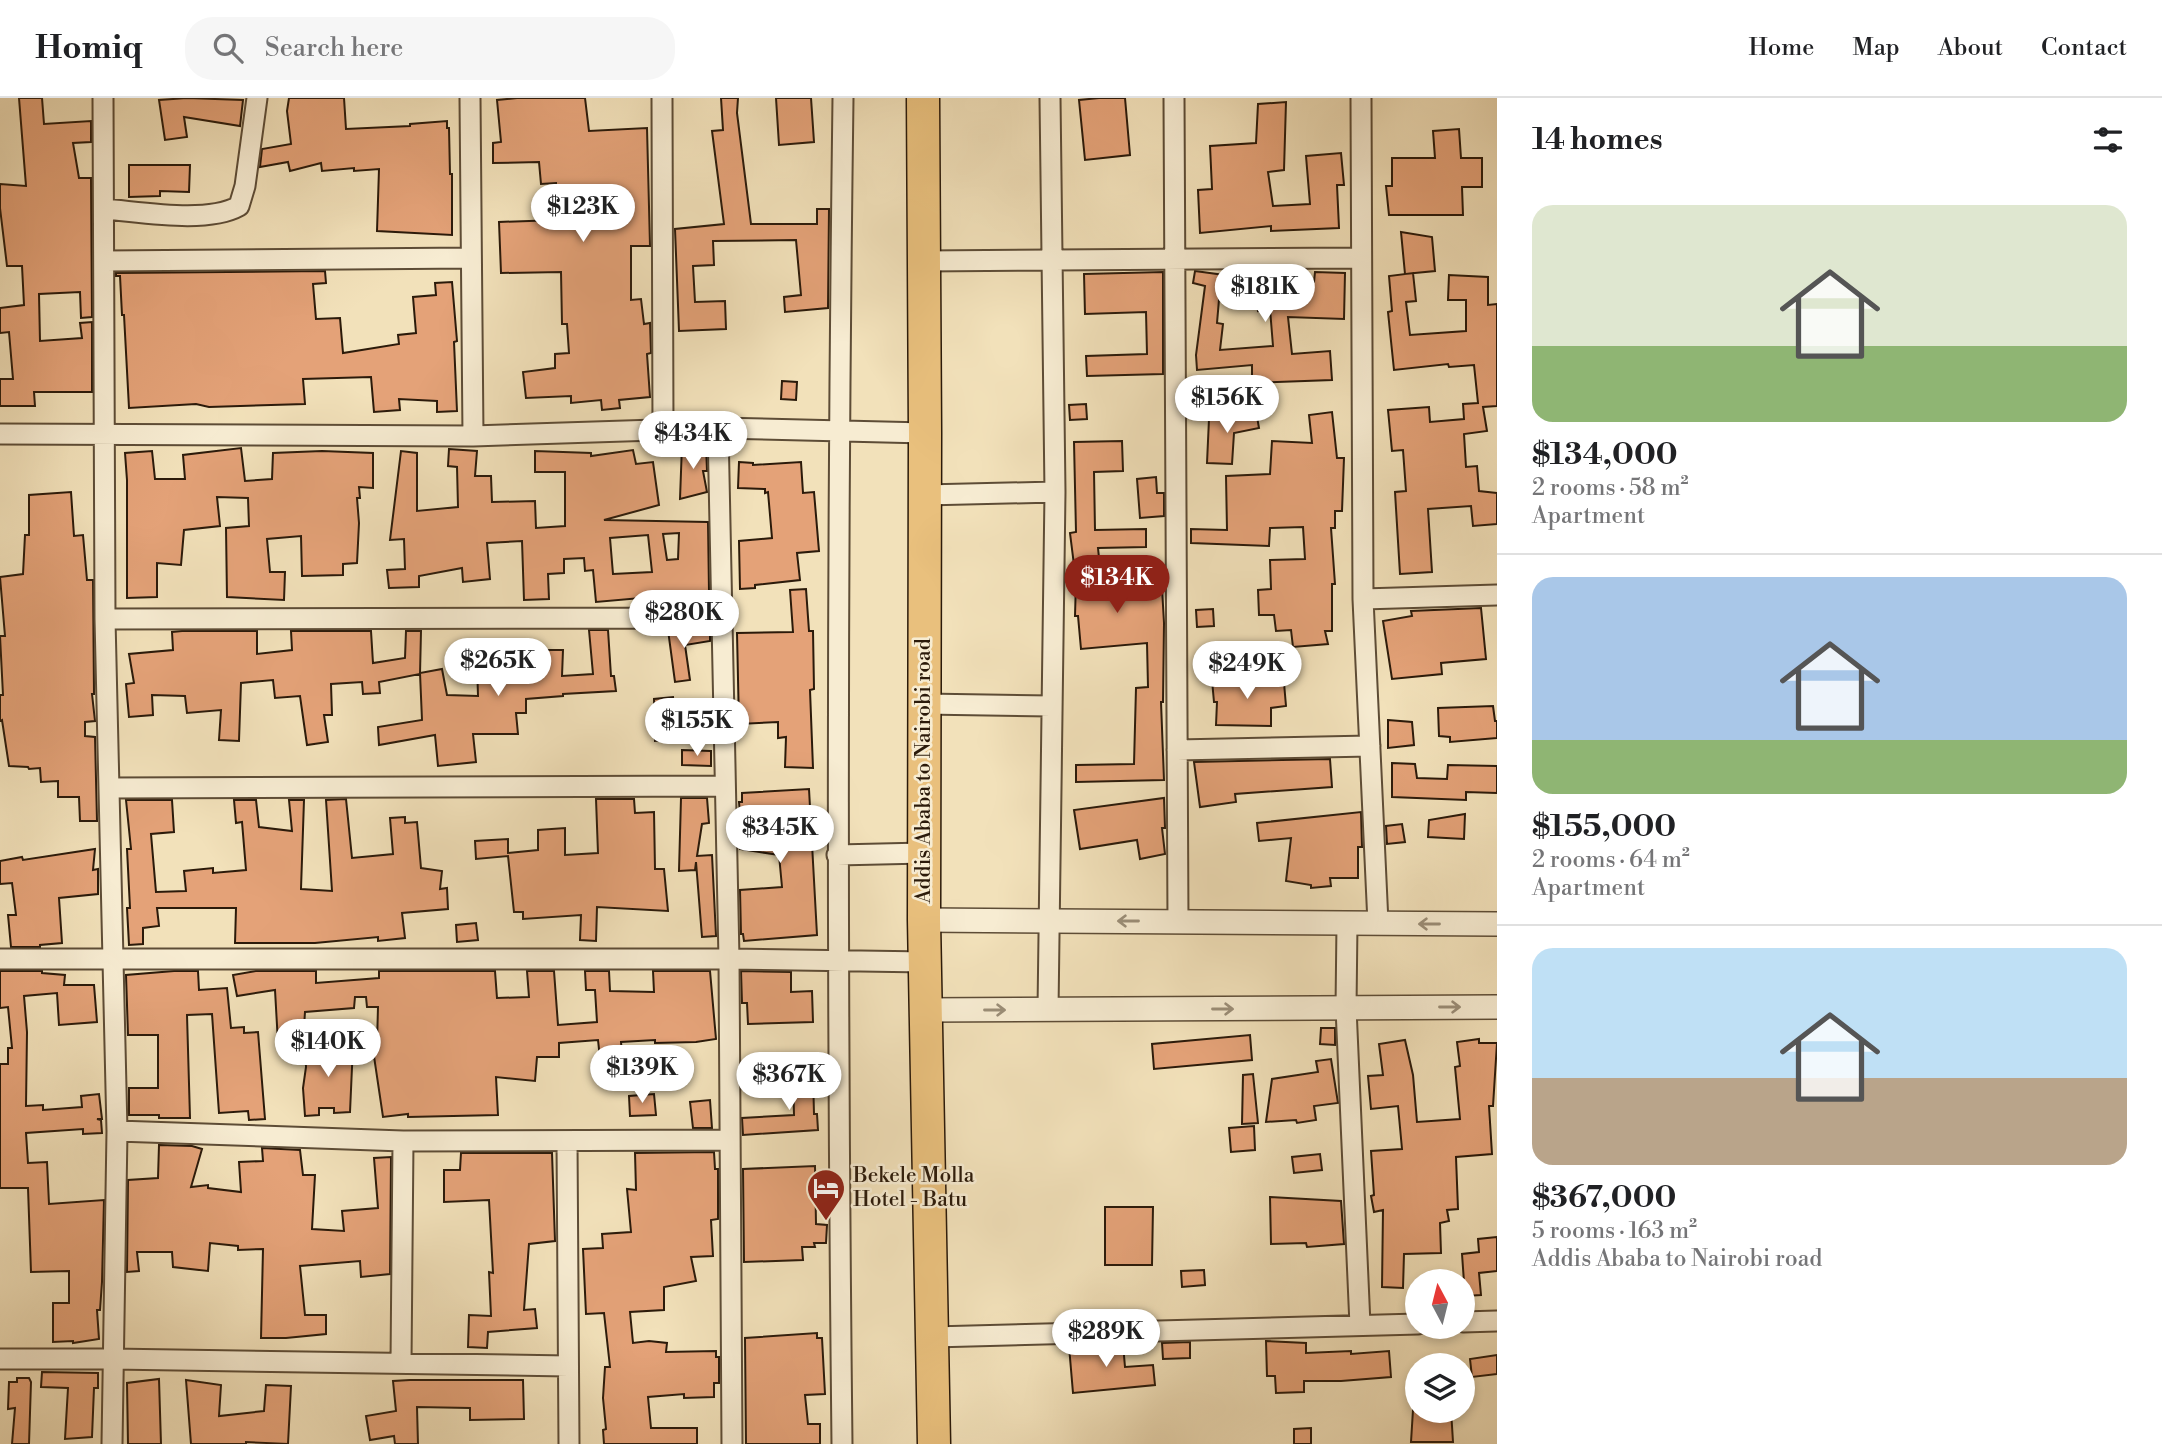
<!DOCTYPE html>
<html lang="en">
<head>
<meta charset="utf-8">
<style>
  :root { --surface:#fff; --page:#f6f6f6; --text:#202124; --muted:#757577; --line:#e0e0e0; --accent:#8f2418 }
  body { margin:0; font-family:"Libre Bodoni",serif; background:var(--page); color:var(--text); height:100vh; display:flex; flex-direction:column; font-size:26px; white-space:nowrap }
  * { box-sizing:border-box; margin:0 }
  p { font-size:23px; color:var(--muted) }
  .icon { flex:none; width:38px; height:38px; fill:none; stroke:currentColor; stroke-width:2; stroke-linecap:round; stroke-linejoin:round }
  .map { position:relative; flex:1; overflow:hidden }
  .details { display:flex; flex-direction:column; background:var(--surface); width:665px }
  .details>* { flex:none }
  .needle { width:46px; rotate:353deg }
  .buttons { position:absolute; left:1405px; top:1171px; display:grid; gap:14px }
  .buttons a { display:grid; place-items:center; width:70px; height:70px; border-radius:50%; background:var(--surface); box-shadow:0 4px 10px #0003; font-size:35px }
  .price { position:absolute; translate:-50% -60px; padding:0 16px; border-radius:24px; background:#fff; color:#222; font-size:23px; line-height:46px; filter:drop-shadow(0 2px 4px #0008) }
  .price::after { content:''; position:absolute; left:50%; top:42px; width:21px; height:16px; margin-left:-10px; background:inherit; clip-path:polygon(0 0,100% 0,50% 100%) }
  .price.selected { background:var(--accent); color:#fff }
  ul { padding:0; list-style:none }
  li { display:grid; align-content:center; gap:14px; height:371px; padding:0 35px }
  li+li { border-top:2px solid var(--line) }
  li span { display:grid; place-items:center; height:217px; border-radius:21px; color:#555 }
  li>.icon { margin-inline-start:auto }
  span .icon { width:126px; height:126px; fill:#fffc; stroke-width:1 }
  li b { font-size:30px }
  h2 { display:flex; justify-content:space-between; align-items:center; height:84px; padding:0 35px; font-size:30px }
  header { display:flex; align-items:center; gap:42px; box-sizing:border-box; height:98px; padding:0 35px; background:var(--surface); border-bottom:2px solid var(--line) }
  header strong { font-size:33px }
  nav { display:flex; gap:38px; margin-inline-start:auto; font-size:24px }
  .search { width:490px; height:63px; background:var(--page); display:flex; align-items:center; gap:18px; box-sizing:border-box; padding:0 24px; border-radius:28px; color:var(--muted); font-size:26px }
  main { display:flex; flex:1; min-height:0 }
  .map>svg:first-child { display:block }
</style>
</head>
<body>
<header>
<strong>Homiq</strong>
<div class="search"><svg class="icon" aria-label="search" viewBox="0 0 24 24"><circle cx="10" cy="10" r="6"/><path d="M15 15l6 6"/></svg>Search here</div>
<nav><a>Home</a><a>Map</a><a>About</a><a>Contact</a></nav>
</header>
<main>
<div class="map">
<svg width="1497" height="1346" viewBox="0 0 1497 1346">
  <rect width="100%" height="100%" fill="#f2e1ba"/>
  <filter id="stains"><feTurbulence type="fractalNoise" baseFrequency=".00286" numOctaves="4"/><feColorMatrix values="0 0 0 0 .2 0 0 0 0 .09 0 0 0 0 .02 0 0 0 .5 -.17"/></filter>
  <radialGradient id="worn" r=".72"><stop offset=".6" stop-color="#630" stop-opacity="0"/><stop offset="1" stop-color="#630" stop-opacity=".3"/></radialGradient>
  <path fill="#e4a278" stroke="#2b1a0a" stroke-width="2" fill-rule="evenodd" d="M19 0H42L44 26 91 23V44L73 45 79 80H91L92 219 81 220 80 194 39 196 40 243 82 240 80 225 92 224V294H34L35 308H0V281H13L9 234 0 235V210L24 207 22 168H7L0 110V86L26 88Z
    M187 0 243 2 240 28 184 19 187 39 165 42 159 2Z
    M289 0H344L346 31 410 28V26L447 23V30H449L450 76H452V137L377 133 379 71 354 73V70L322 73 321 65 290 73 288 64 260 69 262 51 291 46 287 13Z
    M517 0H585L589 33 647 30 650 148H631V202L641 201 644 226 650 225 651 255 647 256 650 299 619 302 620 310 602 312 601 302 571 305V298L526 300 523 274 555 270V256L569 255 567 226H562L561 174 501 175 499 124 557 122 556 85 541 86 539 64 493 65V45L501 44 497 2Z
    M721 0H738L737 15 751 126H817V111H829L828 210 785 214 784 199 801 197 796 142 713 143 714 167 693 168 695 204 725 203 726 231 679 233 675 131 724 126 712 33 723 32Z
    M776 0H811L814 44 779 47Z
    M1099 0H1125L1130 57 1085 62 1079 2Z
    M1286 4 1284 72 1268 74 1273 108 1310 106 1306 58 1341 55 1344 87H1337L1339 130 1271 133V128L1200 135 1198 92 1212 91 1210 48 1256 45 1258 6Z
    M1459 31 1461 60H1482V89H1462L1463 117H1389L1386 88H1392V60H1435L1433 33Z
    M129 67H190L189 94 160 93V98L129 99Z
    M1401 134 1432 139 1435 173 1405 176Z
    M325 173 326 185 313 186 316 221 340 220 343 255 399 246 398 237 416 235 413 199 436 197 435 185 452 184 457 243 454 244 457 313 437 314V303L399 301 400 312 374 314 371 279 303 281 305 306 209 309 196 306 129 310 124 217H122L120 178H116V175Z
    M1195 173 1254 181 1253 176 1284 173 1285 183 1314 184 1315 174 1345 175 1344 221 1288 219 1292 256 1330 253 1332 282 1252 285V267L1197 272 1196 257 1205 188 1193 185ZM1220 190 1230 192 1255 190 1258 213 1270 211 1273 248 1220 252 1223 226 1217 225Z
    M1163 174V276L1087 278 1086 258 1147 256 1146 214 1085 216 1084 176Z
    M1413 175 1416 203 1406 204 1410 237 1466 233V202H1448L1449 177 1488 179V207L1497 206V308L1483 309 1487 333 1464 336 1466 369 1477 368 1479 393 1497 395V426L1473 428 1471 408 1428 411 1432 474 1400 476 1395 394 1406 393 1403 352 1392 353 1388 312 1429 309 1430 324 1464 321 1463 306 1478 305 1474 267 1449 269 1448 266 1394 272 1388 214 1392 213 1389 178Z
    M782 283 797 284 796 302 781 301Z
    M1086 306 1087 321 1070 322 1069 307Z
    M1256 313 1259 330 1234 335 1232 366 1207 365 1209 321Z
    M1332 314 1337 360H1344L1342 413H1335V430H1331L1335 486H1332V533H1325L1328 546 1293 549 1291 532 1276 533 1274 517H1259L1258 492 1271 491 1270 462 1305 461 1303 429 1270 430 1269 448 1191 445V431L1227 432 1226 378 1270 376 1272 343 1312 345 1309 317Z
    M1122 343 1123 373 1094 374 1095 432 1146 431V449L1098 450 1102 489 1162 490 1164 525 1163 604H1161L1164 682 1076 684V667L1134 666 1136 590 1148 589 1147 545 1081 551 1078 518H1075L1076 483 1070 435 1076 434 1074 344Z
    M682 347 706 348 707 373H703L707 394 680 401Z
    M241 350 245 383 272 381 273 355 322 353 373 355V390L359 389 360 400H357L359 425 357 465 343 466V477L302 478 301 438 267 441 270 474H285L284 502 227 499 226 430 249 428 248 400 217 399 220 428 184 432 181 467 157 465V499L127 500V382L125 355 152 353 155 381H185L183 357Z
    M449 351 477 353 475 378H491L492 404 535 403 536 430 565 428V374H535V353L591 355V358L633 352 636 366 653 364 659 407 604 422 708 424 709 494 596 504 593 472 585 473 584 460 564 461V475L548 476 549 501 524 502 522 443 487 445 490 481 463 484 462 470 419 478V489L389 490 387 472 405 471 404 441 390 442 401 353 417 355V413L458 409 457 369 448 368ZM679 435 678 461 667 462 663 436ZM648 437 652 474 613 476 610 440Z
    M739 364 753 365V367L801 364 803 395 814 394 819 453 797 455 800 482 755 487V490L740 491 739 443 772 440 768 394 765 395V391L738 390Z
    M1156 379 1157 395H1164V418L1140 420 1137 381Z
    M71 394 74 438 83 437 87 482H93L94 596H92L95 623 85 624V638L95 639 97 723H80L79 699H58V683L41 684 40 670 29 671 28 669 9 668 2 622 0 623V597H3L0 538H5L0 479 23 476 25 437H29V397Z
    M806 491 809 533H813L814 591 810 592 813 670 785 669 786 639 778 640V624L739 626 737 535 793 534 790 492Z
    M1481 510 1486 561 1441 565 1442 576 1392 581 1383 523 1412 518 1411 513Z
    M1213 511 1214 528 1197 529 1196 512Z
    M589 532H608L611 578H614L616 593 563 596V598L526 601V615H516L518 636H473L476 664 438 668 435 637 379 647 378 629 422 622 420 575 442 571 447 597 478 598 477 565 511 563 510 545 536 544V552H563L562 578 593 576Z
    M668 532H710V543L685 547 690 582 675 584Z
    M182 533H257V556L292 552 291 533H371L373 565 405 560 406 533H421L420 576 379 584 380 595 363 596 362 584 331 586 332 617H324L328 644 307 647 300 598 275 600 273 582 241 585 239 643 219 642 221 612 187 615 185 598 152 597 153 617 129 619 126 586 134 585 129 556 173 552 172 534Z
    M1270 577V586L1284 585 1286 608 1271 610V628L1216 627 1217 604H1214L1212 582Z
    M673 599 676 641 655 643 654 601Z
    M1493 608 1495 623H1497V640L1450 644V639L1439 638 1438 610Z
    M1388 622 1412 624 1414 647 1388 650Z
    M682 652 711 653V668L682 667Z
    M1330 661 1332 689 1235 696 1236 704 1200 709 1194 664Z
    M1392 665 1415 666 1417 680 1447 681 1448 667 1497 668V695L1466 694V702L1392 699Z
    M809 691 817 837 744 843 743 836H741L740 792 782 789 779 757 740 751 742 737 739 704H742V695Z
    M681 700H707L709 725 702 726 697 758 712 757 716 838 702 839 696 764 695 772 679 773Z
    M1164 700 1165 730H1162L1165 756 1140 761 1137 742 1080 751 1074 712Z
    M346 701 352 760 393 756 390 720 405 719V725L417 724 421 770 442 773 440 791 447 790 448 811 402 815 405 840 378 843V839L315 845H235L236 810H157L159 828 143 830V846L129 847 127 810H130L127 751H131L126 702H172L174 734 151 736 156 794 186 793 184 773 213 770V775L246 772 242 724 236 725 234 702H256L259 729 292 733 289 702H304L301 791 332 793 326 702Z
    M596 701H634L635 715 654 714 655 771H664L668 813 597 809 596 843 580 842 581 817 523 821V814H514L508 758 476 761 475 743 508 741V755L538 752V732L565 730V757L598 755Z
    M1361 714 1362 749H1358V780H1330L1331 788 1311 790V787L1286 783 1291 740 1259 743 1257 725Z
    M1465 716 1464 741 1428 739 1429 722Z
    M1402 726 1405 744 1387 746 1386 728Z
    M95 751 93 772 98 771V796L59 800 62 845 40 847V849H11L8 817H16L12 785 0 786V763L22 759 23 762Z
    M476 825 478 842 457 844 456 827Z
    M0 873H42V875L65 877 64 887H94L97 924 59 927 57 895 24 898 27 934 26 1008 43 1007V1012L82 1009 81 998 99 996 102 1021H97L101 1022 102 1035 83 1036V1031L26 1035 28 1065 47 1064 49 1106 104 1102 102 1184 100 1212H97L99 1241 73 1245V1243L53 1244V1205H69V1173L31 1174 28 1090H0V966H8V950H12L8 909 0 910Z
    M174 873H198L199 892 227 890 231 930 244 929V935L258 934 265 1021 249 1022 248 1013 219 1015 212 916 187 917 190 1020H159V1017H129V990H158V937H128L126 877Z
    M256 873H316V885L379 880V873H495L497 900 529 899 527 873H554L558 927 597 924 595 892H586L585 873H609L610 893 654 894 653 873H710L716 941 696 944 655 945V942L621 944 624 977 602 979 598 942 559 945V959H537L535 983 496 979 498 1017 408 1019V1016L383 1019 372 945H377L378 909H367L366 899H355L354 910 305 914 303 944 278 945 275 892 237 898 233 877Z
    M741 873 791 874V894L812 893 813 924 748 926 747 905H742Z
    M1321 930H1335V947L1320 946Z
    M1250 937 1252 962 1154 971 1152 946Z
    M1479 941V945H1497L1493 1008H1489L1492 1056 1456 1059 1458 1111 1447 1112 1449 1123 1440 1125 1441 1155 1404 1156 1403 1190 1382 1189 1383 1112 1374 1114 1371 1098 1374 1097 1371 1053 1402 1051 1398 1008 1371 1011 1368 978 1383 977 1379 946 1405 942 1413 977 1417 1024 1460 1021 1455 969 1460 968 1457 944Z
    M353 947 350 1014 334 1015V1010H319V1017L305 1018 303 990 306 969 305 950Z
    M1331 961 1338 1005 1314 1008 1316 1022 1297 1025 1296 1022 1266 1024 1272 981 1318 974 1316 963Z
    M793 976H813L814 1016H817L818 1032 743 1037 742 1020 794 1017Z
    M1253 976 1258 1025 1242 1026 1243 977Z
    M654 996 656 1017 630 1018 629 998Z
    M710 1002 712 1030H693L690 1004Z
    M1254 1028 1255 1052 1231 1054 1229 1030Z
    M159 1047 192 1048 202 1051 191 1089 208 1087V1090L241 1094 239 1064 263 1063 262 1050 300 1052 303 1077H315L312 1131 344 1133 342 1113 378 1110 374 1060 391 1059 390 1176 361 1179 360 1163 300 1168 305 1217H326V1236L286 1240H261L263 1151 238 1152V1148L210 1145 208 1173 173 1169 172 1154H137L139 1173 127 1174 128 1082 158 1080Z
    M714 1054 715 1071H718V1121L711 1122 713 1158 691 1159 696 1183 664 1189V1212L630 1214 633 1245 649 1243 667 1245 666 1254 716 1253V1259H719V1285H714V1299L684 1300V1296L648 1299 651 1330H697V1346H604L603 1332 606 1331 603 1300 605 1269H610L604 1215 586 1216 583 1151 603 1150 602 1136 631 1134 627 1091 636 1092 635 1055Z
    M461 1055H552L555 1143 529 1146 524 1212 535 1211 537 1230 488 1234 487 1250 468 1249 469 1217 491 1218 489 1174 493 1175 489 1102 444 1104V1072H460Z
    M1320 1056 1322 1072 1294 1075 1292 1059Z
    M815 1068 816 1126 827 1127 826 1145H814L815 1149H802L803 1162 744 1164 743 1071Z
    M1270 1099 1341 1103 1344 1146 1307 1149 1306 1145 1271 1146Z
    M1105 1109H1153L1152 1167H1105Z
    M1497 1139V1173L1479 1175 1481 1197 1465 1198 1462 1156 1479 1154 1478 1141Z
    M1204 1172 1205 1187 1182 1189 1181 1173Z
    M817 1235V1240H822L825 1296 805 1297 808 1326H820V1346H746L745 1240Z
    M1266 1243 1306 1245V1255L1351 1253V1256L1389 1253 1391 1279 1341 1283H1304V1294L1276 1295 1275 1278H1267Z
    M1190 1244V1260L1163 1261 1162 1245Z
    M1123 1246 1125 1269 1153 1267 1155 1287 1073 1295 1069 1248Z
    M1497 1257V1276L1472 1279 1470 1261Z
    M42 1274 98 1275V1290H94L92 1339 65 1341 68 1290 41 1289Z
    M17 1280H29L31 1284 29 1346H12L15 1310 8 1311 9 1284H17Z
    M159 1281 161 1346H128L127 1285Z
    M186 1282 221 1287 219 1318 264 1313 266 1287 291 1288 288 1346 246 1344V1346H191Z
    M410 1282H523L524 1321 470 1322V1310L417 1309 418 1346H395L394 1338 370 1342 366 1318 396 1313 393 1283Z
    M1413 1312H1451L1453 1344H1411Z
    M1311 1330V1346H1294V1331Z"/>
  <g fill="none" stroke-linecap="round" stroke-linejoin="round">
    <defs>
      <path id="minor" d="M103 0 105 521 117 1033 112 1346
        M470 0 473 338
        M662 0 663 333
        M1174 0 1178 824
        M1361 0 1363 501 1378 825
        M104 111C142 114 207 126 239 108L245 88 257 0
        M105 163 471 160
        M924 163 1361 160
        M718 330 729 861 732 1346
        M0 336 473 338 718 330 925 335
        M925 397 1055 394
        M1363 501 1497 497
        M105 521 722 520
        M924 606 1051 608
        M1177 652 1370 648
        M109 690 725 688
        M837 757 924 755
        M1347 825 1346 910 1360 1227
        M0 861H729L926 864
        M1048 912 1055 394 1050 0
        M117 1033 403 1043 730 1042
        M567 1043 569 1346
        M1463 1224 1497 1223
        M933 1239 1418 1226
        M0 1261H112L568 1268
        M401 1265 403 1043
        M842 1346C837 897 837 449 843 0"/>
      <path id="tertiary" d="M924 822 1497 826
        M927 912 1497 909"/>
      <path id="trunk" d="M923 0 925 335 924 822 934 1346"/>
    </defs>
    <use href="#minor" stroke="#5d4c36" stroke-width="23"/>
    <use href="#tertiary" stroke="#5d4c36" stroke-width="26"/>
    <use href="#trunk" stroke="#2b1a0a" stroke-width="35"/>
    <use href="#minor" stroke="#f7ecd2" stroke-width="19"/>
    <use href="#tertiary" stroke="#f7ecd2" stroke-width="23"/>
    <use href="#trunk" stroke="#e9c07d" stroke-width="32"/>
  </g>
  <defs><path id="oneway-shaft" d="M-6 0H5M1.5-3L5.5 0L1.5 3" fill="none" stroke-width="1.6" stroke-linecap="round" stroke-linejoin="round" transform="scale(1.75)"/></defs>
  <g stroke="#9b8e78">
    <use href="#oneway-shaft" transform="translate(1128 823) rotate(-180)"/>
    <use href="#oneway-shaft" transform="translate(1429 826) rotate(-180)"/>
    <use href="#oneway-shaft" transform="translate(1450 909)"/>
    <use href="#oneway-shaft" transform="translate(1223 911)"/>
    <use href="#oneway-shaft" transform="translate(995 912)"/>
  </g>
  <defs>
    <symbol id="hotel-pin" viewBox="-11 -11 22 30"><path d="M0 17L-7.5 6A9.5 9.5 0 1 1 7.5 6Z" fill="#8f2418" stroke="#f7ecd2"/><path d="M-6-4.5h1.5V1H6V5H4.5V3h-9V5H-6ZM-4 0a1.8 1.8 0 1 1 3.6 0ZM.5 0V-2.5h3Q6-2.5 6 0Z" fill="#fff"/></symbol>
  </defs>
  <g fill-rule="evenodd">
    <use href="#hotel-pin" x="804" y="1068" width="44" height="60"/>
  </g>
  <g text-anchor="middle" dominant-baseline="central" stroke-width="5" stroke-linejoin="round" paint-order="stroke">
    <g font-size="21" fill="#2b1a0a" stroke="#f7ecd2">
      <text transform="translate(924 673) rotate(-90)">Addis Ababa to Nairobi road</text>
    </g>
    <g font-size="21" fill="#2b1a0a" stroke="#f7ecd2" text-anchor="start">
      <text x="853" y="1078">Bekele Molla<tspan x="853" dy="24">Hotel - Batu</tspan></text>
    </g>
  </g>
  <rect width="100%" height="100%" filter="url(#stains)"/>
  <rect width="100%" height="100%" fill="url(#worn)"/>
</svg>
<div class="buttons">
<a><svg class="needle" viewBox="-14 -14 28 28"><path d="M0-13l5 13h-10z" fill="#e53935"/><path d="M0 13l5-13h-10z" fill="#757577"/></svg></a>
<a><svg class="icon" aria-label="layers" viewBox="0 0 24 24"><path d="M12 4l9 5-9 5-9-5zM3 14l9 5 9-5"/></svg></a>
</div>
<b class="price" style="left:583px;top:146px">$123K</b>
<b class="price" style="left:1265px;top:226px">$181K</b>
<b class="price" style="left:1227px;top:337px">$156K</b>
<b class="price" style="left:693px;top:373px">$434K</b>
<b class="price selected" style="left:1117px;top:517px">$134K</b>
<b class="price" style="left:684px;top:552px">$280K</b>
<b class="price" style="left:498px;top:600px">$265K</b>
<b class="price" style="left:1247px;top:603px">$249K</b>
<b class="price" style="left:697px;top:660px">$155K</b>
<b class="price" style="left:780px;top:767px">$345K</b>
<b class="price" style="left:328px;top:981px">$140K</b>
<b class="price" style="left:642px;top:1007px">$139K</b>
<b class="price" style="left:789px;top:1014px">$367K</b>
<b class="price" style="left:1106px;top:1271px">$289K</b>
</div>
<section class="details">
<h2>14 homes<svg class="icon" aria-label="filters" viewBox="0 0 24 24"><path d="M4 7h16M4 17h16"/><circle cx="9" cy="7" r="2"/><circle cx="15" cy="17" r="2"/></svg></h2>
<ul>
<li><span style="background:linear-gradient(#dfe7d0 65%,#8fb573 0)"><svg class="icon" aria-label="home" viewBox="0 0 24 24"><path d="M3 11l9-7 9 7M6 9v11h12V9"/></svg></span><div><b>$134,000</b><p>2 rooms · 58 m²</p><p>Apartment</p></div></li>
<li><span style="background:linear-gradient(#a9c7e8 75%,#8fb573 0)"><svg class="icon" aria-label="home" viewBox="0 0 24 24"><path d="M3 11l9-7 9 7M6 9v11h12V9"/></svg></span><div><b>$155,000</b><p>2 rooms · 64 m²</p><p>Apartment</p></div></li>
<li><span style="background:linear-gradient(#bfe0f5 60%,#b9a48a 0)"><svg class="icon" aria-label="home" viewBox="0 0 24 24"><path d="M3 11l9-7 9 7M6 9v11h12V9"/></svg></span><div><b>$367,000</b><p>5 rooms · 163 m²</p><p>Addis Ababa to Nairobi road</p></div></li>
</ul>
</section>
</main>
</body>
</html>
